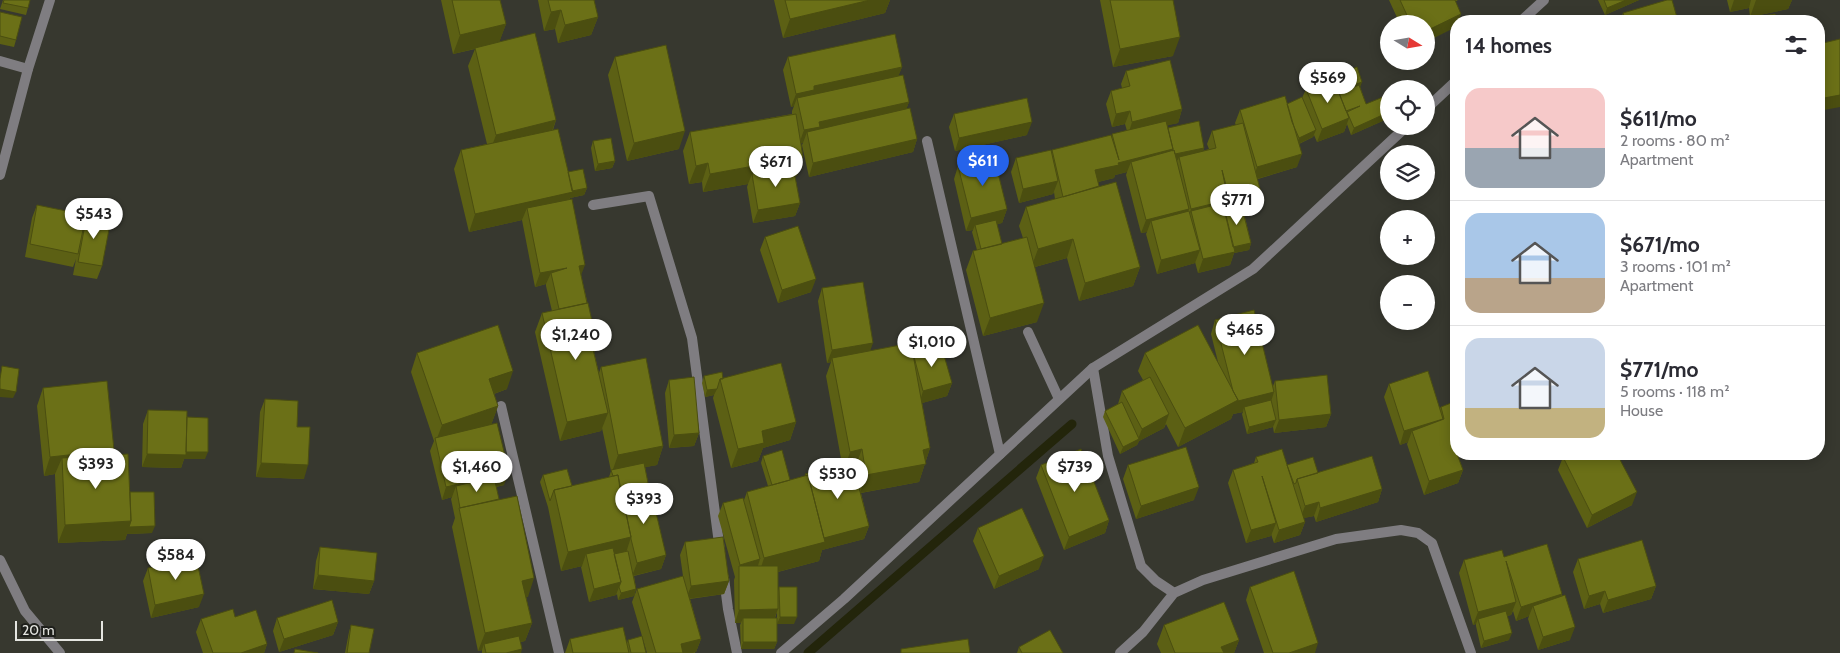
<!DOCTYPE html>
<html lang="en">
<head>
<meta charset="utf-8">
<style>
  :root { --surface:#fff; --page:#f2f2f3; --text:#2b2b33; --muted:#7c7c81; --line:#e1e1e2; --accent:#2563eb }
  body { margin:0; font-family:Cabin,sans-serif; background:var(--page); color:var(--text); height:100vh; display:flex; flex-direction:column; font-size:19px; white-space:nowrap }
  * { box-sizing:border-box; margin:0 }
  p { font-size:16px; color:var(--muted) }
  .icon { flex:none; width:28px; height:28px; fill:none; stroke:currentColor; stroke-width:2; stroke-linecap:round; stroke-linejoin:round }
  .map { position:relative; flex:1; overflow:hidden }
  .drawer { position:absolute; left:1450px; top:15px; width:375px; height:445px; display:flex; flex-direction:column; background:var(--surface); border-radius:20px; box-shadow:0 2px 12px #0003 }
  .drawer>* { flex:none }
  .needle { width:32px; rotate:101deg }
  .fabs { position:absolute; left:1380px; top:15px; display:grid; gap:10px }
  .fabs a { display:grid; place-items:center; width:55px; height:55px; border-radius:50%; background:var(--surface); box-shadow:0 2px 12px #0003; font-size:25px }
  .scale { position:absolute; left:15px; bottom:12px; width:88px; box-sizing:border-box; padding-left:5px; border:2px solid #e5e6e1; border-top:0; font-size:14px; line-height:18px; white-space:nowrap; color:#e5e6e1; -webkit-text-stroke:4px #1e1f1b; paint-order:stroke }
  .price { position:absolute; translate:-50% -42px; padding:0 11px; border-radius:18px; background:#fff; color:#222; font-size:16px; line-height:32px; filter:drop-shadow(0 1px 2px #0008) }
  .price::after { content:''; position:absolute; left:50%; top:30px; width:15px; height:11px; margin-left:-8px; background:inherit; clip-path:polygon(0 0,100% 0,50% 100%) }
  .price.selected { background:var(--accent); color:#fff }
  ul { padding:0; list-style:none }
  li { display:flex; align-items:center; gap:15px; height:125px; padding:0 15px }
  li+li { border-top:1px solid var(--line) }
  li span { display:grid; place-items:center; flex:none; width:140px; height:100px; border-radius:15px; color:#555 }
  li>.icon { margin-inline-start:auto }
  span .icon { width:60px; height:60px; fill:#fffc; stroke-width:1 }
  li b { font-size:21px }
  h2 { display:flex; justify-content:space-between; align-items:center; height:60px; padding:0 15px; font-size:21px }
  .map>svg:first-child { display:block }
</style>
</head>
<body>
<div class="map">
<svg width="1840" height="653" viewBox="0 0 1840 653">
  <rect width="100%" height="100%" fill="#37382f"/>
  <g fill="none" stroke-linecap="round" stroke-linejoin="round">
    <path stroke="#23250b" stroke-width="9" d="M808 653 1072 424"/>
    <path stroke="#7f7d81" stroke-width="10" d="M0 61 28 69
      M927 141 1000 454
      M593 205 649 196 692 338 720 551
      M1028 332 1059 399
      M1093 368 1108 456 1141 566 1156 581 1174 593 1203 580 1336 539 1401 530 1418 533 1432 543 1471 653
      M501 406 559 653
      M724 578 728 609 737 653
      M1120 653 1143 632 1174 593"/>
    <path stroke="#7f7d81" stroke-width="10" d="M1521 21 1544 0
      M1426 109 1456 81
      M0 175 28 69 50 0
      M0 560 25 611 60 653
      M781 653 844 599 1093 368 1253 269 1407 126"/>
  </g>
  <path fill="#5c6014" d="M3 0H30L26 15 0 9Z
    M441 0H500L506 24 499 42 556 120 553 130 568 172 587 188 584 195 570 198V200L581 275 597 344 594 353 599 373 601 367 663 446 657 465 645 467 648 483 646 488 666 555 661 569 634 576 636 589 634 596 618 600 617 594 616 595 589 602 581 567 582 566 561 571 548 507 540 482 543 475 572 486 609 477 611 471 602 428 601 431 560 441 535 332 542 313 552 311 546 286V284L535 287 522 220 469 232 454 169 461 150 487 144 468 66 475 49 453 54Z
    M538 0H594L598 17 591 35 558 43 555 29 544 31Z
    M774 0H890L885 13 783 38Z
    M1100 0H1173V56L1113 67Z
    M1389 0H1458L1455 2 1461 14 1458 21 1426 24H1400Z
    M1598 0H1639L1605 15Z
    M1727 0H1792L1788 9 1750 17 1749 8 1730 12Z
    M0 12 16 40 14 47 0 44Z
    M1623 13 1678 21H1620Z
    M615 57 679 149 627 161 608 75Z
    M788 57 902 67 898 76 909 102 906 109 917 139 913 152 809 177 802 145 803 143H801L797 176H795L800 203 795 216 753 223 747 187 748 184 703 192 702 182 689 184 683 151 690 132 792 114V111L794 106 791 107 783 70Z
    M1126 71 1182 109 1178 123 1167 125 1168 128 1204 148 1203 151 1209 149 1207 144 1212 131 1236 125 1235 123 1240 110 1287 104 1302 98 1306 89 1360 87 1366 104 1389 110V114L1387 119 1351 135 1347 124 1344 132 1317 142 1314 135 1313 137 1299 144 1297 167 1258 179 1256 206 1243 209 1251 243 1249 250 1234 253 1230 265 1198 273 1195 262V263L1157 274 1146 234 1147 232 1141 233 1126 175 1127 172 1115 175 1114 178 1098 182 1099 186 1140 267 1133 286 1079 301 1067 258 1035 267 1037 322 983 336 966 270 973 251 977 250 972 232 973 230 966 231 954 179 958 166 1007 209 1002 223 997 224 1002 244 1023 238 1019 226 1026 207 1055 199 1054 192 1053 194 1019 203 1011 172 1016 158 1051 152 1052 150 1112 136V134L1127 131 1125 124 1112 127 1106 104 1111 91 1122 88 1121 84Z
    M954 114 1027 135 955 151 949 127Z
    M593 141 615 161 612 168 595 171 591 148Z
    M37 205 85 220 87 214 102 266 97 279 73 275 76 259 73 267 25 257 32 218Z
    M765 237 811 292 778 303 760 250Z
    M822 288 870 351 913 353 952 383 947 396 922 403 930 448 919 482 861 493 869 526 864 539 822 550 819 561 778 572V591L779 587 794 624H777V612L775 618 777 642 774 649H741L740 625 741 623H735L734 580 735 577 718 516 723 503 744 500 747 492 768 486 761 463 763 456 790 480 805 476V474L842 464 826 376 831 362 827 363 818 301Z
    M1215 320 1273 386 1275 381 1331 414 1326 427 1274 433 1273 427 1247 434 1242 414 1243 412 1233 414 1231 419 1178 447 1166 424 1164 428 1139 441 1137 445 1120 454 1103 417 1105 411 1118 404 1122 391 1143 380 1138 371 1145 353 1218 362 1211 334Z
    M417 353 507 389 494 394 498 406 491 425 504 485 496 487 499 499 528 597H526L532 623 525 641 520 642 521 653H482V650L478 651 452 527 455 518 451 499 452 497 442 500 430 451 434 441 411 372Z
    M704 376 723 379 796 422 790 440 763 448 758 461 731 468 713 398 714 395 705 397 702 383Z
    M669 380 699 433 694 446 669 448 665 393Z
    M1389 384 1440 408 1441 407 1456 401V446L1455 447 1463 470 1458 483 1424 495 1407 444 1408 442 1400 445 1384 397Z
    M43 388 112 455 130 492 152 533 127 534 125 540 58 543 55 476V474L44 476 37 406Z
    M265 399 297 427 304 479 256 477 260 412Z
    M148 410 187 417 205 459H184L181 468 142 467 143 424Z
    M1256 457 1287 466 1318 473 1382 489 1378 502 1316 522 1314 516 1303 518 1305 522 1300 535 1274 543 1271 534V536L1246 543 1228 483 1233 470 1254 463Z
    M1563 457 1632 505 1587 528 1558 470Z
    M1041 465 1109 520 1105 533 1064 550 1036 478Z
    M1128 465 1194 500 1136 519 1123 479Z
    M978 528 1039 569 994 589 973 541Z
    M685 542 729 581 724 594 690 599 701 639 696 652H695V653H647L632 602 637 589 683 576 680 555Z
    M320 547 374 581 369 594 313 589 316 561Z
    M1504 557 1562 594V596L1570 640 1538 650 1528 619 1529 616 1516 621 1513 611 1511 615 1507 616 1509 640 1481 648 1476 626V624L1473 625 1459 573 1464 560Z
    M1578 559 1656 586 1651 599 1603 613 1600 604 1584 609 1573 572Z
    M148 568 199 607 151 618 143 581Z
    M1250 587 1315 653H1264L1246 600Z
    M235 617 267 644 264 653H203L196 632 201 619Z
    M277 618 338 622 333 635 279 652 273 631Z
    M351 625 369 653H345L349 632Z
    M1164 625 1239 640 1234 653H1161L1157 644Z
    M570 639 627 643 628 640 646 653H565Z
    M1019 647 1063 653H1017Z"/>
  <path fill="#4b4e10" d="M870 0H890L885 13 783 38 790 19Z
    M1626 0H1639L1605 15 1607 8Z
    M1734 0H1751L1749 8 1730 12Z
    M1756 0H1792L1788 9 1750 17Z
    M561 10 555 29 544 31 551 12Z
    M1461 14 1458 21H1456V27L1426 42V31Z
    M598 17 591 35 558 43 565 25Z
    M506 24 499 43 453 54 460 35Z
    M1180 37 1173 56 1113 67 1120 49Z
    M902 67 897 80 797 98 794 106 791 107 796 94 814 86Z
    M1362 82 1360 88 1339 96 1338 91Z
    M1840 95V107L1819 111V99Z
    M909 102 904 116 807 132 803 143 799 144 804 130 819 122Z
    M1182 109 1178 123 1128 135 1132 122Z
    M1130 111 1125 124 1112 127 1116 114Z
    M1389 112 1387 119 1351 135 1354 128Z
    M1349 118 1344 132 1317 142 1322 129Z
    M556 120 549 139 489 154 496 135Z
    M1032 122 1027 135 955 151 959 138Z
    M1316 130 1313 137 1296 145 1299 138Z
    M685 131 679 149 627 161 634 143Z
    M917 139 913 152 809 177 813 163Z
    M1204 148 1202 154 1179 157 1178 160 1169 162 1172 155Z
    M1173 149 1168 163 1131 162 1127 172 1115 175 1114 178 1090 184 1095 170 1118 163Z
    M1302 154 1297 167 1253 180 1257 167Z
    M803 157 797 176 753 183 752 174 748 184 703 192 710 174Z
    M615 161 612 168 595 171 598 164Z
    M708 163 702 182 689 184 696 166Z
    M1819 163H1824L1821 170H1819Z
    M1058 181 1053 194 1019 203 1023 189Z
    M587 188 584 195 570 198 566 211 527 208 522 220 469 232 475 214Z
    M1261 193 1256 206 1225 214 1230 200Z
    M1228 200 1224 213 1191 211 1187 222 1191 209Z
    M800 203 795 216 753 223 758 210Z
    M1007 209 1002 223 976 229 975 225 973 230 966 231 971 218Z
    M1189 209 1184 222 1151 221 1147 232 1141 233 1146 220Z
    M1073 239 1067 258 1031 268 1038 249Z
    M1251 243 1249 250 1234 253 1230 265 1198 273 1203 259 1231 248Z
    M1200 250 1195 263 1157 274 1161 260Z
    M585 265 580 278 579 266Z
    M1140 267 1133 286 1079 301 1085 283Z
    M567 268 551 273 546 284 535 287 540 273Z
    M816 279 811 292 778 303 782 290Z
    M1044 303 1037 322 983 336 990 318Z
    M873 343 868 357 832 358 831 362 827 363 832 350Z
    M597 344 591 363 592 345Z
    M513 371 507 389 482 398 489 379Z
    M952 383 947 396 919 404 923 391Z
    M0 389 16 392 13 398 0 397Z
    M717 389 714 395 705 397 707 390Z
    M1274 392 1270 405 1244 407 1243 412 1233 414 1231 419 1178 447 1185 428 1238 400Z
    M498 406 491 425 436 441 442 425Z
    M608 413 601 431 560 441 567 422Z
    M1169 414 1164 428 1139 441 1137 445 1120 454 1123 447 1138 439 1142 429Z
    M1331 414 1326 427 1274 433 1279 420Z
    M1443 419 1438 432 1412 431 1408 442 1400 445 1404 431Z
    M1276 420 1273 427 1247 434 1249 427Z
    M796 422 790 440 763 448 758 461 731 468 738 449 762 431Z
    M699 433 694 446 669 448 674 435Z
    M1456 435V446L1447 450 1451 436Z
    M663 446 657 465 612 474V472L618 455Z
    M930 448 919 482 860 493 866 475 923 450Z
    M862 449 855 468 844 470 850 452Z
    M114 450 107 469 62 458 55 474 44 476 50 457Z
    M185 452H208L205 459H184L181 468 142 467 147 454Z
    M1478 454H1500L1476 459Z
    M261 463 308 465 304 479 256 477Z
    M1463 470 1458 483 1424 495 1429 481Z
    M509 472 504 485 458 496 456 486 452 497 442 500 446 487Z
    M648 483 646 490 613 496 616 490Z
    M1199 487 1194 500 1136 519 1141 506Z
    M1382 489 1378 502 1316 522 1320 508Z
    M1637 492 1632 505 1587 528 1592 515Z
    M1319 502 1314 516 1300 519 1305 506Z
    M1109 520 1105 533 1064 550 1069 537Z
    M131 521 125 540 58 543 65 525Z
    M1305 522 1300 535 1274 543 1279 530Z
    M1276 523 1271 536 1246 543 1251 530Z
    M155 526 152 533 127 534 129 527Z
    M869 526 864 539 822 550 819 561 758 577 764 558 822 538Z
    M631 537 625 556 586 554 582 566 561 571 568 552Z
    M666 555 661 569 632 576 637 563Z
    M1044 556 1039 569 994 589 999 576Z
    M760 559 756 572 739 567 740 565Z
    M318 575 374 581 369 594 313 589Z
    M534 578 528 597 516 599 522 581Z
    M729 581 724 594 686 599 691 586Z
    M621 582 616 595 589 602 594 589Z
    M1656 586 1651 599 1603 613 1608 600Z
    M636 589 634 596 618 600 621 593Z
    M1605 591 1600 604 1584 609 1589 596Z
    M204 594 199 607 151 618 155 605Z
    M1562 594 1558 607 1533 606 1529 616 1516 621 1521 607Z
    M1516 602 1511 615 1479 623 1478 619 1476 624 1473 625 1478 612Z
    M778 609 773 622 743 618 741 623H735L739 610Z
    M780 617H797L794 624H777Z
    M338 622 333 635 279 652 284 639Z
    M532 623 525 641 485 650 484 644 482 650 478 651 485 633Z
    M1575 627 1570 640 1538 650 1543 637Z
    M1512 633 1509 640 1481 648 1484 641Z
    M701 639 696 652 693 653H678L681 644Z
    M1239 640 1234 653H1219L1221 647Z
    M743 642H777L774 649H741Z
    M1318 643 1315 653H1289Z
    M267 644 264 653H241Z
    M522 649 521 653H506Z"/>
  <path fill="#6b7017" stroke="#4b4e10" d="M4 0H30L28 8 3 3Z
    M452 0H500L506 24 460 35Z
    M548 0H594L598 17 565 25 561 10 551 12Z
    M785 0H870L790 19Z
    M1110 0H1173L1180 37 1120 49Z
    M1400 0H1455L1461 14 1426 31V24H1411Z
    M1604 0H1626L1607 8Z
    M1667 0H1672L1678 21H1626L1623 13Z
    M0 12 22 17 16 40 0 36Z
    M1775 14 1776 21H1733Z
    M535 33 556 120 496 135 475 48Z
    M895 34 902 67 814 86V90L796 94 788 57Z
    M1840 39V95L1819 99V44Z
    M666 45 685 131 634 143 615 57Z
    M1170 60 1182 109 1132 122 1130 111 1116 114 1111 91 1130 86 1126 71Z
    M1357 67 1362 82 1338 91 1332 77Z
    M903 75 909 102 819 122 820 127 804 130 797 98Z
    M1333 78 1349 118 1322 129 1306 89Z
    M1359 85 1366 104 1383 97 1389 110V112L1354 128 1347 112 1360 106 1346 111 1339 93Z
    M1285 96 1302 154 1257 167 1240 110Z
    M1302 97 1316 130 1299 138 1292 122 1287 104Z
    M1027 98 1032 122 959 138 954 114Z
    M910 108 917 139 813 163 807 132Z
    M796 114 803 157 710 174 708 163 696 166 690 132Z
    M1166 121 1173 149 1118 163 1119 165 1095 170 1099 186 1063 197 1052 150 1111 135 1119 160 1112 134Z
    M1199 121 1204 148 1175 154 1174 150 1172 151 1173 149 1168 128Z
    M1243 123 1261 193 1230 200 1222 170 1228 200 1191 209 1179 157 1216 148 1212 131Z
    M558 129 573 192 475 214 461 150Z
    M1819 131H1824V163H1819Z
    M611 138 615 161 598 164 593 141Z
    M1051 150 1058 181 1023 189 1016 158Z
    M1174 150 1189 209 1146 220 1131 162Z
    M994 157 1007 209 971 218 958 166Z
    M793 166 800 203 758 210 752 174Z
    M583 169 587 188 572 191 568 172Z
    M1116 182 1140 267 1085 283 1073 239 1038 249 1026 207Z
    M572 199 585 265 579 266 587 303 559 309 551 273 567 268 540 273 527 208Z
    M1223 203 1235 252 1203 259 1191 211Z
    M1241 204 1251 243 1233 247 1224 209Z
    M37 205 86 215 78 254 30 244Z
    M1189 211 1200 250 1161 260 1151 221Z
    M87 214 111 219 102 266 78 262Z
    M996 220 1002 244 981 249 975 225Z
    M798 226 816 279 782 290 765 237Z
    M1027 237 1044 303 990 318 973 251Z
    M863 282 873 343 832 350 822 288Z
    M588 303 597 344 592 345 608 413 567 422 542 313Z
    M1254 310 1274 392 1238 401V400L1233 391 1215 320Z
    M498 325 513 371 489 379 498 406 442 425 417 353Z
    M1198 325 1238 400 1185 428 1145 353Z
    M911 343 930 448 923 450 926 464 866 475 862 449 850 452 832 358Z
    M941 345 952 383 923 391 913 353Z
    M646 358 663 446 618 455 601 367Z
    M781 363 796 422 762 431 764 443 738 449 720 379Z
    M2 366 19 369 16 392 0 389V379Z
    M1428 371 1443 419 1404 431 1389 384Z
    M722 372 723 379H720L717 389 707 390 704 376Z
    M1327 375 1331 414 1279 420 1275 381Z
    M694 377 699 433 674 435 669 380Z
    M1150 377 1169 414 1142 429 1122 391Z
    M107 381 114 450 50 457 43 388Z
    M265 399 298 401 297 427H310L308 465 261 463Z
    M1271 400 1276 420 1249 427 1244 407Z
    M1456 401V435L1451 436 1456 451V454H1457L1463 470 1429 481 1412 431 1444 419 1441 407Z
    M1122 402 1139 439 1123 447 1105 411Z
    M148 410 187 411 186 455 147 454Z
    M187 417 208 418V452H186Z
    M497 423 509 472 446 487 435 438Z
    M1186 447 1199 487 1141 506 1128 465Z
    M1081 449 1109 520 1069 537 1041 465Z
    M1282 449 1305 522 1279 530 1262 476 1276 523 1251 530 1233 470 1258 462 1256 457Z
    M782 450 790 480 772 485 763 456Z
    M128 454 131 521 65 525 62 458Z
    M1569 454H1617L1637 492 1592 515 1563 457Z
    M1372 456 1382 489 1320 508 1319 502 1305 506 1297 479Z
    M1313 457 1318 473 1297 479 1296 483 1294 484 1287 465Z
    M852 461 869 526 824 538 808 475 806 476 805 474Z
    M644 463 648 483 620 489 618 475 613 476 611 470Z
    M567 469 572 486 554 490 550 501 543 475Z
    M618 475 631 537 568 552 554 490Z
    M808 475 825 542 764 558 747 492Z
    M494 477 499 499 460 508 456 486Z
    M650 487 666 555 637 563 631 539V537L622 494Z
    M130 492H154L155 526 129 527 131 521Z
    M517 496 534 578 522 581 532 623 485 633 459 508Z
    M743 498 760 559 740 565 723 503Z
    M1022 508 1044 556 999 576 978 528Z
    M723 537 729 581 691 586 685 542Z
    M1642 540 1656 586 1608 600 1605 591 1589 596 1578 559Z
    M1547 544 1562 594 1521 607 1506 561 1516 602 1478 612 1464 560 1502 550 1504 557Z
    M320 547 377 553 374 581 318 575Z
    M613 548 621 582 594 589 586 554Z
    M628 551 636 589 621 593 619 587 621 582 614 554Z
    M196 557 204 594 155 605 148 568Z
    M739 566H778V609L739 610Z
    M1294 571 1318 643 1289 653H1273L1250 587Z
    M683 576 701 639 681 644 683 653H656L637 589Z
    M779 587H797V617H780Z
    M1565 595 1575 627 1543 637 1533 606Z
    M332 600 338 622 284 639 277 618Z
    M1224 602 1239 640 1221 647 1224 653H1175L1164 625Z
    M233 609 235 617 256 610 267 644 241 653H213L201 619Z
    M1506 611 1512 633 1484 641 1478 619Z
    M743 618H777V642H743Z
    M351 625 374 629 369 653H347Z
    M623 627 629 653H573L570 639Z
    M1050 630 1063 653H1022L1019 647Z
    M519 636 522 649 506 653H486L484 644Z
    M642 636 646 653H631L628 640Z
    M968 639 970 653H901V649Z
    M295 649 318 653H294Z"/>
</svg>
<div class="fabs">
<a><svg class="needle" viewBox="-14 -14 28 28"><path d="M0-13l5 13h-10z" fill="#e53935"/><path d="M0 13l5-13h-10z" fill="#7c7c81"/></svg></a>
<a><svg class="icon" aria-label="locate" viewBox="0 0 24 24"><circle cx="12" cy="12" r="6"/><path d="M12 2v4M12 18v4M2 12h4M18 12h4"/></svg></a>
<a><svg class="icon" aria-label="layers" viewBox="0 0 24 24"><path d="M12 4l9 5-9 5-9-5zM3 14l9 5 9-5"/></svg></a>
<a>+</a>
<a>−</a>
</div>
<div class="scale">20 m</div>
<b class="price" style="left:1328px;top:104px">$569</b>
<b class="price selected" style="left:983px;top:187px">$611</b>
<b class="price" style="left:776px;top:188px">$671</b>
<b class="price" style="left:1237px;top:226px">$771</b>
<b class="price" style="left:94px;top:240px">$543</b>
<b class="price" style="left:1245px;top:356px">$465</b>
<b class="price" style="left:576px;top:361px">$1,240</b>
<b class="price" style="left:932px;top:368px">$1,010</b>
<b class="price" style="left:96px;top:490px">$393</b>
<b class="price" style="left:477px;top:493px">$1,460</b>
<b class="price" style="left:1075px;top:493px">$739</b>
<b class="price" style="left:838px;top:500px">$530</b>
<b class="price" style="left:644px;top:525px">$393</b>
<b class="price" style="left:176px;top:581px">$584</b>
<section class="drawer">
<h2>14 homes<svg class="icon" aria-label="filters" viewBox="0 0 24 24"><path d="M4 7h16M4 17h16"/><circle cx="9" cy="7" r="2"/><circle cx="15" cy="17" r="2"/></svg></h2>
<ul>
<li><span style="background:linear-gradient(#f6c9c9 60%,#9aa5b1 0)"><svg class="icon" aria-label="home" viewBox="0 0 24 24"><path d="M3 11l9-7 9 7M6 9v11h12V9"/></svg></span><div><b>$611/mo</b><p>2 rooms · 80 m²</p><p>Apartment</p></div></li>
<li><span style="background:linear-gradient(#a9c7e8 65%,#b9a48a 0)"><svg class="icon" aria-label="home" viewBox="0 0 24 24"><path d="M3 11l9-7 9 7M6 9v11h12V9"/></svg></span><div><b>$671/mo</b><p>3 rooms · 101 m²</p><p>Apartment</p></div></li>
<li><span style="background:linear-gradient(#c9d6e8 70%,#c2b280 0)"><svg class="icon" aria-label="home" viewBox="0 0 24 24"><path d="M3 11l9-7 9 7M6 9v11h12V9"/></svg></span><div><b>$771/mo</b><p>5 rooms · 118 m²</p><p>House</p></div></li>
</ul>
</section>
</div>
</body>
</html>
